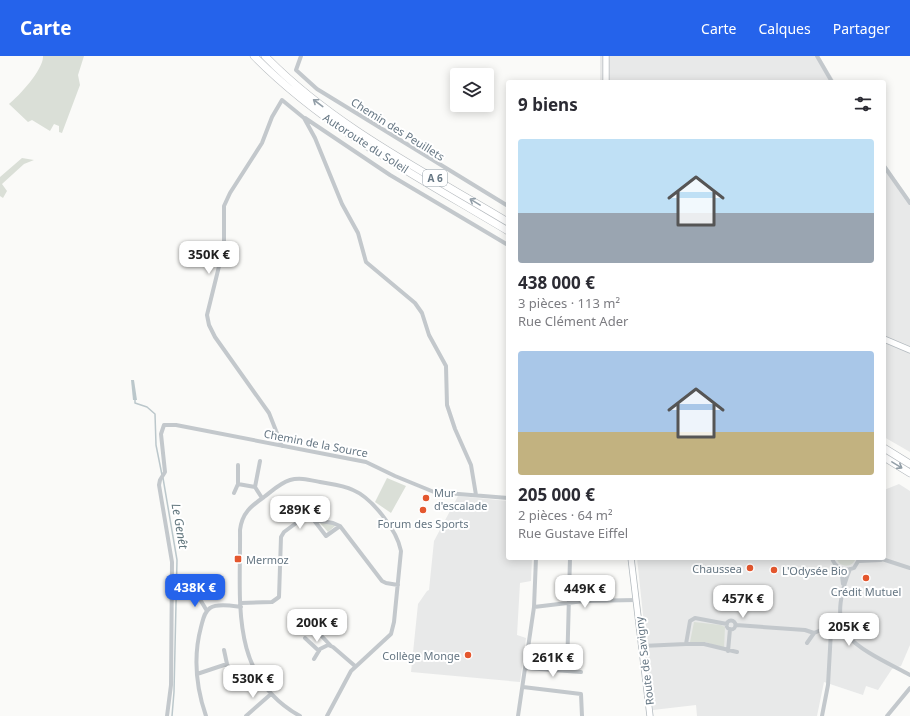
<!DOCTYPE html>
<html lang="fr">
<head>
<meta charset="utf-8">
<style>
  :root { --surface:#fff; --page:#f7f7f7; --text:#2b2b33; --muted:#7c7c81; --accent:#2563eb }
  body { margin:0; font-family:"Noto Sans",sans-serif; background:var(--page); color:var(--text); height:100vh; display:flex; flex-direction:column; font-size:15px; white-space:nowrap }
  * { box-sizing:border-box; margin:0 }
  p { font-size:13px; color:var(--muted) }
  .icon { flex:none; width:22px; height:22px; fill:none; stroke:currentColor; stroke-width:2; stroke-linecap:round; stroke-linejoin:round }
  .map { position:relative; flex:1; overflow:hidden }
  .side { position:absolute; left:506px; top:24px; width:380px; height:480px; display:flex; flex-direction:column; background:var(--surface); border-radius:4px; box-shadow:0 2px 10px #0003 }
  .side>* { flex:none }
  .fabs { position:absolute; left:450px; top:12px; display:grid; gap:8px }
  .fabs a { display:grid; place-items:center; width:44px; height:44px; border-radius:4px; background:var(--surface); box-shadow:0 2px 10px #0003; font-size:20px }
  .price { position:absolute; translate:-50% -34px; padding:0 9px; border-radius:8px; background:#fff; color:#222; font-size:13px; line-height:26px; filter:drop-shadow(0 1px 2px #0008) }
  .price::after { content:''; position:absolute; left:50%; top:24px; width:12px; height:9px; margin-left:-6px; background:inherit; clip-path:polygon(0 0,100% 0,50% 100%) }
  .price.current { background:var(--accent); color:#fff }
  ul { padding:0; list-style:none }
  li { display:grid; align-content:center; gap:8px; height:212px; padding:0 12px }
  li span { display:grid; place-items:center; height:124px; border-radius:4px; color:#555 }
  li>.icon { margin-inline-start:auto }
  span .icon { width:72px; height:72px; fill:#fffc; stroke-width:1 }
  li b { font-size:17px }
  h2 { display:flex; justify-content:space-between; align-items:center; height:48px; padding:0 12px; font-size:17px }
  header { display:flex; align-items:center; gap:24px; box-sizing:border-box; height:56px; padding:0 20px; background:var(--accent); color:#fff }
  header strong { font-size:19px }
  nav { display:flex; gap:22px; margin-inline-start:auto; font-size:14px }
  .map>svg:first-child { display:block }
</style>
</head>
<body>
<header>
<strong>Carte</strong>
<nav><a>Carte</a><a>Calques</a><a>Partager</a></nav>
</header>
<div class="map">
<svg width="910" height="660" viewBox="0 0 910 660">
  <rect width="100%" height="100%" fill="#fafaf8"/>
  <path fill="#e8e9e9" d="M600 0H819L835 26H600Z
    M884 107 910 144V396L884 381Z
    M899 428 910 435V589L901 610 892 613 878 634 866 630 863 639 824 626 817 660H697L696 649 653 654 637 502H884V434Z
    M458 440 508 445V502H532L531 525 520 527 517 579 526 582 520 626 411 616 418 548 427 535 429 534 434 485Z"/>
  <path fill="#dadfd7" d="M43 0H84L78 19 80 29 62 77 59 76V70L54 68 50 75 32 64 28 66 9 48C19 40 44 13 43 0Z
    M22 102 34 104 24 108 2 128 7 135 3 142 0 140V121Z
    M387 422 406 430 391 457 375 446Z
    M320 467 335 468V470L328 476Z
    M836 502H856C853 510 846 512 839 507Z
    M694 566 721 569 725 571 724 593 706 586H690Z"/>
  <path fill="#bbc7cb" d="M131 324H134L137 344H133Z"/>
  <g fill="none" stroke-linecap="round" stroke-linejoin="round">
    <path stroke="#bbc7cb" stroke-width="1.5" d="M135 344V347L147 351 155 358 156 389 162 419
      M163 422 177 504 174 636 172 660"/>
    <defs>
      <path id="secondary" d="M606 0V26
        M884 283 910 294
        M631 502 650 660"/>
      <path id="motorway" d="M254 0C327 74 420 122 508 175
        M265 0C333 70 425 116 508 166
        M884 392 910 408
        M884 401 910 417"/>
    </defs>
    <use href="#secondary" stroke="#b3babf" stroke-width="7"/>
    <use href="#motorway" stroke="#b4b9bd" stroke-width="8"/>
    <path stroke="#c3c8cc" stroke-width="4" d="M301 0 296 14 317 33 508 150
      M817 0 832 26
      M305 62 390 119 508 189
      M884 110 910 147
      M282 390 269 357 215 281 209 269 207 259 224 190V150L230 137 262 87 272 61 282 44 304 62 315 82 342 148 358 177 366 206 415 247 422 257 429 279 446 310 447 349 455 373 471 409 476 439
      M260 405 255 431 262 442
      M238 428 255 431
      M234 437 238 428V409
      M313 463 326 480 340 470
      M832 502C835 512 844 516 854 512L860 502
      M879 502 910 512
      M859 505 881 504
      M838 512 842 520 843 528
      M850 513C842 532 834 562 847 579 860 595 892 609 910 619
      M198 540 207 555
      M241 547 272 546 279 541 281 481 284 476 303 462 333 467 340 470 382 525 386 527 398 529
      M534 551 584 545 636 544
      M726.5 569a4.5 4.5 0 1 1 9 0a4.5 4.5 0 1 1-9 0Z
      M736 569 805 574 814 577 833 569
      M315 573 331 590
      M305 582 319 595
      M807 587 814 577
      M686 588H704L737 596
      M642 590 686 588 690 565 695 562 727 568
      M224 594 227 608 234 623
      M728 595 730 573
      M314 603 320 593 328 589 333 591 355 610
      M526 612 581 616
      M567 615 570 502
      M197 618 227 608
      M523 631 581 638 582 660
      M167 660 171 629 172 506 159 429 160 424 165 416 161 378 164 369H176L366 406 395 420 434 436 508 442
      M206 660C196 631 193 601 201 571 203 564 204 556 210 552 218 547 233 550 241 551
      M246 660 271 638
      M300 660C228 620 241 544 240 474 242 457 251 450 264 441 272 435 280 427 290 424 300 421 310 424 320 426 331 428 343 429 353 434 372 442 397 474 401 495L394 566 391 578 351 615 327 660
      M518 660 534 551 536 502
      M822 660 828 629 831 575 833 569 841 566
      M887 660 910 632"/>
    <use href="#secondary" stroke="#fff" stroke-width="5.5"/>
    <use href="#motorway" stroke="#fff" stroke-width="7"/>
  </g>
  <defs><path id="oneway-shaft" d="M-6 0H5M1.5-3L5.5 0L1.5 3" fill="none" stroke-width="1.6" stroke-linecap="round" stroke-linejoin="round"/></defs>
  <g stroke="#939fa8">
    <use href="#oneway-shaft" transform="translate(318 47) rotate(-143)"/>
    <use href="#oneway-shaft" transform="translate(475 146) rotate(-149)"/>
    <use href="#oneway-shaft" transform="translate(897 409) rotate(31)"/>
  </g>
  <g fill="#e4572e" stroke="#fff" stroke-width="1.5">
    <circle cx="426" cy="442" r="4"/>
    <circle cx="423" cy="454" r="4"/>
    <rect x="234" y="499" width="8" height="8" rx="2"/>
    <circle cx="750" cy="512" r="4"/>
    <circle cx="774" cy="514" r="4"/>
    <circle cx="866" cy="522" r="4"/>
    <circle cx="468" cy="599" r="4"/>
  </g>
  <g text-anchor="middle" dominant-baseline="central" stroke-width="4" stroke-linejoin="round" paint-order="stroke">
    <rect fill="#fff" stroke="#939fa8" stroke-width="1" x="423" y="114" width="24" height="16" rx="3"/>
    <g font-size="10" font-weight="bold" fill="#657683">
      <text x="435" y="122">A 6</text>
    </g>
    <g font-size="11" fill="#657683" stroke="#fff">
      <text transform="translate(398 73) rotate(32)">Chemin des Peuillets</text>
      <text transform="translate(366 87) rotate(33)">Autoroute du Soleil</text>
      <text transform="translate(316 387) rotate(11)">Chemin de la Source</text>
      <text transform="translate(644 605) rotate(-97)">Route de Savigny</text>
    </g>
    <g font-size="11" fill="#657683" stroke="#fff" text-anchor="start">
      <text x="434" y="436">Mur<tspan x="434" dy="13">d'escalade</tspan></text>
      <text x="423" y="467" text-anchor="middle">Forum des Sports</text>
      <text x="246" y="503">Mermoz</text>
      <text x="742" y="512" text-anchor="end">Chaussea</text>
      <text x="782" y="514">L'Odysée Bio</text>
      <text x="866" y="535" text-anchor="middle">Crédit Mutuel</text>
      <text x="460" y="599" text-anchor="end">Collège Monge</text>
    </g>
    <g font-size="12" font-style="italic" fill="#60757c" stroke="#fff">
      <text transform="translate(180 470) rotate(80)">Le Genêt</text>
    </g>
  </g>
</svg>
<div class="fabs">
<a><svg class="icon" aria-label="layers" viewBox="0 0 24 24"><path d="M12 4l9 5-9 5-9-5zM3 14l9 5 9-5"/></svg></a>
</div>
<b class="price" style="left:209px;top:219px">350K €</b>
<b class="price" style="left:300px;top:474px">289K €</b>
<b class="price current" style="left:195px;top:552px">438K €</b>
<b class="price" style="left:585px;top:553px">449K €</b>
<b class="price" style="left:743px;top:563px">457K €</b>
<b class="price" style="left:317px;top:587px">200K €</b>
<b class="price" style="left:849px;top:591px">205K €</b>
<b class="price" style="left:553px;top:622px">261K €</b>
<b class="price" style="left:253px;top:643px">530K €</b>
<section class="side">
<h2>9 biens<svg class="icon" aria-label="filters" viewBox="0 0 24 24"><path d="M4 7h16M4 17h16"/><circle cx="9" cy="7" r="2"/><circle cx="15" cy="17" r="2"/></svg></h2>
<ul>
<li><span style="background:linear-gradient(#bfe0f5 60%,#9aa5b1 0)"><svg class="icon" aria-label="home" viewBox="0 0 24 24"><path d="M3 11l9-7 9 7M6 9v11h12V9"/></svg></span><div><b>438 000 €</b><p>3 pièces · 113 m²</p><p>Rue Clément Ader</p></div></li>
<li><span style="background:linear-gradient(#a9c7e8 65%,#c2b280 0)"><svg class="icon" aria-label="home" viewBox="0 0 24 24"><path d="M3 11l9-7 9 7M6 9v11h12V9"/></svg></span><div><b>205 000 €</b><p>2 pièces · 64 m²</p><p>Rue Gustave Eiffel</p></div></li>
</ul>
</section>
</div>
</body>
</html>
